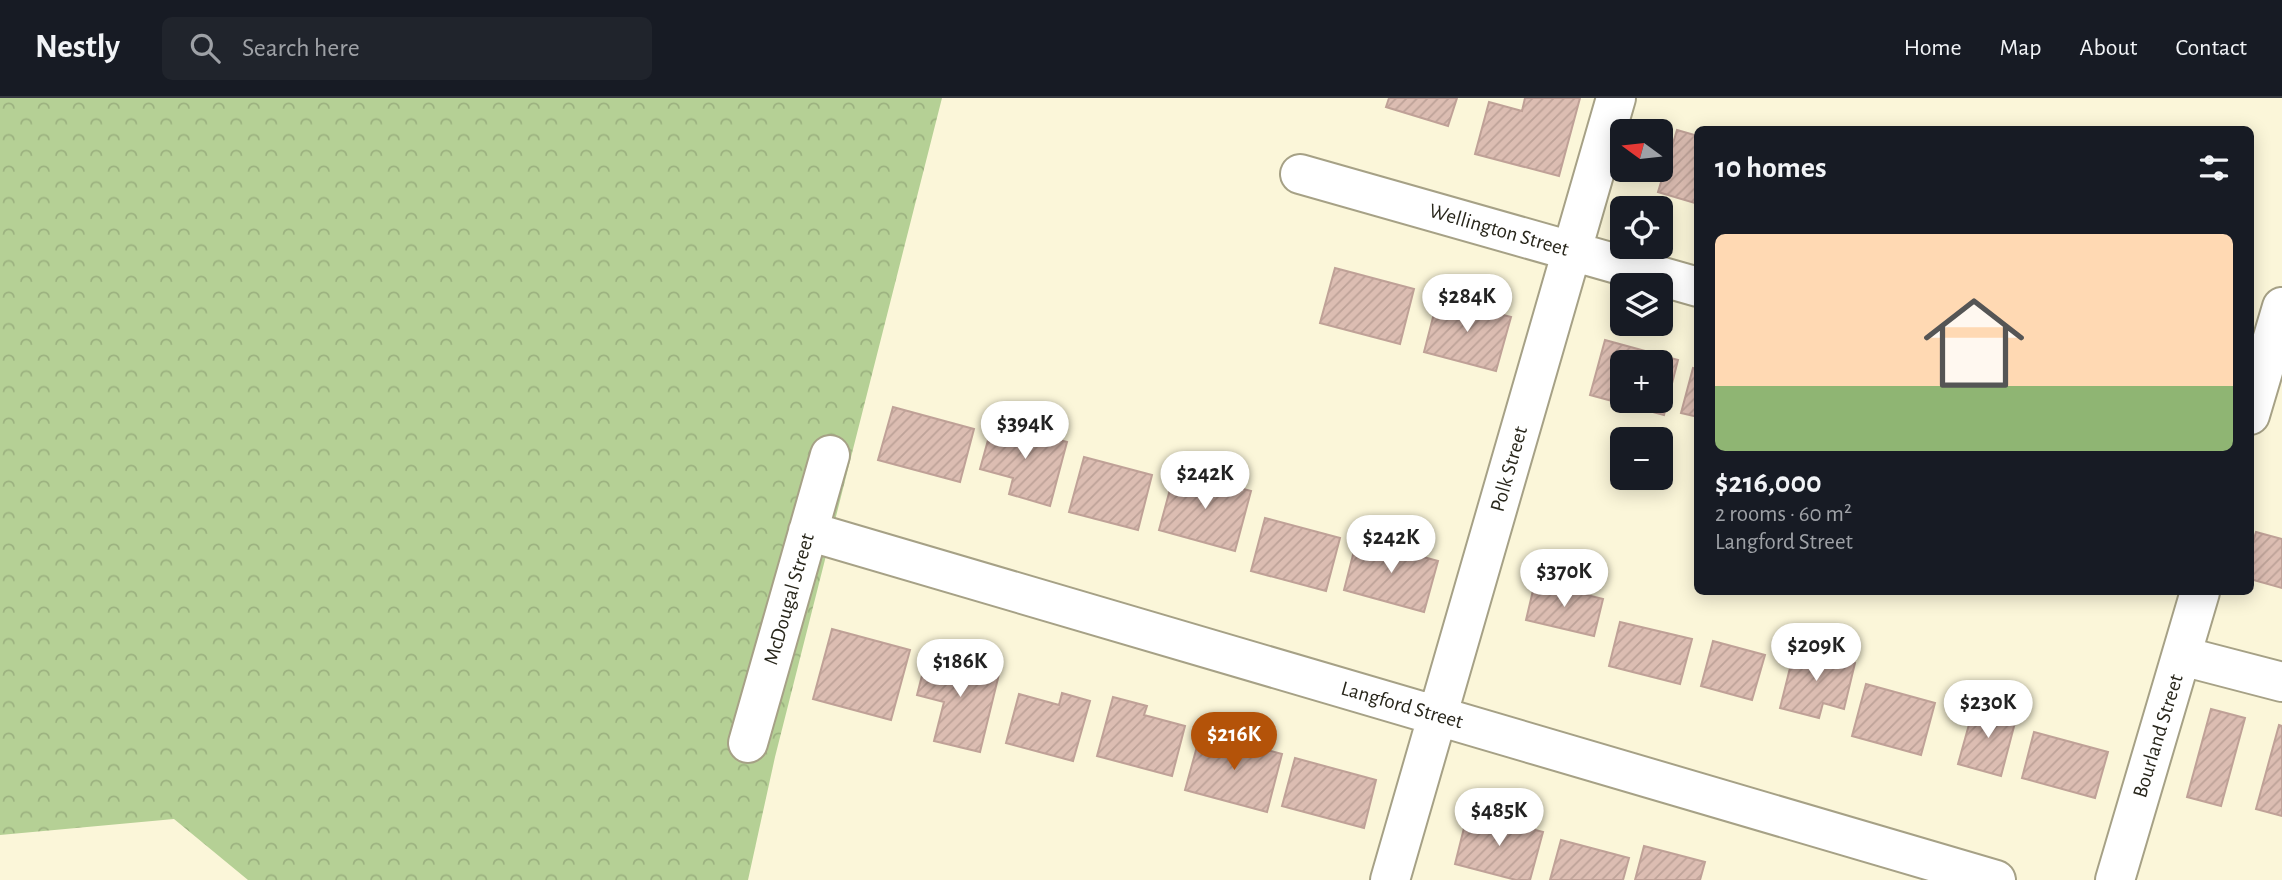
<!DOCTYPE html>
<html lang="en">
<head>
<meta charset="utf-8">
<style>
  :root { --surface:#171b24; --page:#20242c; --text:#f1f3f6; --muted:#9ea1a6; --line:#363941; --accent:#b45309 }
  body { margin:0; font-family:"Alegreya Sans",sans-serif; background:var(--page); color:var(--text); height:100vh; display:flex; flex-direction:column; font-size:26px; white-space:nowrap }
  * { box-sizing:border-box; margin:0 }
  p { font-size:23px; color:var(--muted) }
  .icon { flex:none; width:38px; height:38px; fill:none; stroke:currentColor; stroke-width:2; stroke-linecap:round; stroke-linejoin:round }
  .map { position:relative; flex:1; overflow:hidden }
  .sheet { position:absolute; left:1694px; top:28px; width:560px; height:469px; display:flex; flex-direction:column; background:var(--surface); border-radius:10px; box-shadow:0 4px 18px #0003 }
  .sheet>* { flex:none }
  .needle { width:46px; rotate:285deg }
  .fabs { position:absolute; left:1610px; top:21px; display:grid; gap:14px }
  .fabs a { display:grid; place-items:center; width:63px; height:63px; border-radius:10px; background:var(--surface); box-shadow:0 4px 18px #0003; font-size:35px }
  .price { position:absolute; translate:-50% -60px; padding:0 16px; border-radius:24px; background:#fff; color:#222; font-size:23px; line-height:46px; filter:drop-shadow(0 2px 4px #0008) }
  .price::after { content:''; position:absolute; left:50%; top:42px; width:21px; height:16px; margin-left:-10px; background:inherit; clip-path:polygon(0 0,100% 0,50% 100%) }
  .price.current { background:var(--accent); color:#fff }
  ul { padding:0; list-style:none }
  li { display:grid; align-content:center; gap:14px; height:371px; padding:0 21px }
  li+li { border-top:2px solid var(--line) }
  li span { display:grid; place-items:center; height:217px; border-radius:10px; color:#555 }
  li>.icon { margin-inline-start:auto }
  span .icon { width:126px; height:126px; fill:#fffc; stroke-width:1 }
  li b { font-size:30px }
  h2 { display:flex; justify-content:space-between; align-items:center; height:84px; padding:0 21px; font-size:30px }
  header { display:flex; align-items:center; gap:42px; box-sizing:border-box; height:98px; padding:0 35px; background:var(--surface); border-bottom:2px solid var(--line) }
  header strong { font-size:33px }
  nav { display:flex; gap:38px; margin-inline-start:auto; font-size:24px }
  .search { width:490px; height:63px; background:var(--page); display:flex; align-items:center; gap:18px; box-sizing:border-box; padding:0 24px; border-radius:10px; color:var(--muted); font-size:26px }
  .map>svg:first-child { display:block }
</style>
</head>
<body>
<header>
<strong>Nestly</strong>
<div class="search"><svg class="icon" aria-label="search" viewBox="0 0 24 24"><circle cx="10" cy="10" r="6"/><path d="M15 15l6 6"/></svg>Search here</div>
<nav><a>Home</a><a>Map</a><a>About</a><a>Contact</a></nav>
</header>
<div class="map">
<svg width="2282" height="782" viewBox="0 0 2282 782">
  <defs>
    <pattern id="forest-crowns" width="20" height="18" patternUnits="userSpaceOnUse" patternTransform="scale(1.75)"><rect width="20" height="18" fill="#b5d095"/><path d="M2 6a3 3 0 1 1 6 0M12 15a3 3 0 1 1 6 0" fill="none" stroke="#9cb280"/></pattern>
    <pattern id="building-hatch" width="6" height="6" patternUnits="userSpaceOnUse" patternTransform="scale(1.75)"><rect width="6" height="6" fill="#dcbdb2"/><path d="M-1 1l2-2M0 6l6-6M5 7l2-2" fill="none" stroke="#bda298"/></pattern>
  </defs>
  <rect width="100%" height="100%" fill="#fbf6d9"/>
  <path fill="url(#forest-crowns)" d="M0 0H942L775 659 748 782H248L174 721 0 737Z"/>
  <path fill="url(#building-hatch)" stroke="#bfa197" stroke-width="2" fill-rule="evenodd" d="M1389 0H1457L1448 28 1386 9Z
    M1525 0H1580L1559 78 1475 56 1489 4 1522 13Z
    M1677 32 1698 38V106L1658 94Z
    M1335 170 1414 191 1400 246 1320 225Z
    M1438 200 1511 219 1496 273 1424 254Z
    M1605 242 1678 262 1664 317 1590 297ZM1622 264H1661V303H1622Z
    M1693 270 1698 271V319L1681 315Z
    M893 309 974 331 960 384 878 362Z
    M993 324 1067 344 1050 408 1009 396 1013 380 980 371Z
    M1084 359 1152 377 1138 432 1069 414Z
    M1175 373 1251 393 1235 453 1159 432Z
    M1265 420 1340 440 1326 493 1251 473Z
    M2256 434 2282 441V490L2250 481V454Z
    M1357 441 1438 463 1424 514 1344 492Z
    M1535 484 1603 501 1594 538 1526 522Z
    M1620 524 1692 541 1680 586 1609 568Z
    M832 531 910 552 891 622 813 601Z
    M1713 543 1765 557 1752 602 1701 588Z
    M1795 550 1855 565 1844 611 1823 605 1819 620 1780 610Z
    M928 554 1000 572 980 654 934 643 944 604 917 597Z
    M1866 586 1935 605 1921 657 1852 638Z
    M1062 595 1090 603 1073 663 1006 645 1019 596 1059 607Z
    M1113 599 1147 608 1144 617 1185 628 1172 678 1097 658Z
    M1975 605 2017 617 2001 678 1958 666Z
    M2211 611 2245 620 2221 708 2187 699Z
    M2279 627 2282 628V718L2256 711Z
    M1201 634 1282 656 1267 714 1185 692Z
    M2034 634 2108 654 2095 700 2022 680Z
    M1295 660 1376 682 1364 730 1282 708Z
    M1468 714 1543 734 1530 782H1516L1455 766Z
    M1561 742 1629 760 1623 782H1550Z
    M1644 748 1705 764 1700 782H1635Z"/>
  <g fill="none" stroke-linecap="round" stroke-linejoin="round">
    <defs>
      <path id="street" d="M1300 76 1698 189
        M2250 317 2282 209
        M808 433 1996 782
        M2182 558 2282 584
        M748 645 830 357
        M1390 782 1616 0
        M2115 782 2200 494"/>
    </defs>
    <use href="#street" stroke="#a6a186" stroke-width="42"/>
    <use href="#street" stroke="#fff" stroke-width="38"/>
  </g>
  <g text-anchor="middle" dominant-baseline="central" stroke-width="5" stroke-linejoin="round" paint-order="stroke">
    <g font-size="21" fill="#28261b" stroke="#fff">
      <text transform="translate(1499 132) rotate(16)">Wellington Street</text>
      <text transform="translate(1509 371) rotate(-74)">Polk Street</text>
      <text transform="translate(789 501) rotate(-74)">McDougal Street</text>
      <text transform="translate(1402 607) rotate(16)">Langford Street</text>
      <text transform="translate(2158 638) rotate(-73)">Bourland Street</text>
    </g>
  </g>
</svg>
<div class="fabs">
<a><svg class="needle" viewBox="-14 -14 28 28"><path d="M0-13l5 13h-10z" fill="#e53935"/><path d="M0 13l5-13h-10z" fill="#9ea1a6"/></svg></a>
<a><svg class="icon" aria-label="locate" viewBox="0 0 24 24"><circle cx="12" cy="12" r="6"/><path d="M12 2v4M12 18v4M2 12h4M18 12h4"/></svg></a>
<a><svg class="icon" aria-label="layers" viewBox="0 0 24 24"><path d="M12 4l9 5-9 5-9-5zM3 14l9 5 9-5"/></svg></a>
<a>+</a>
<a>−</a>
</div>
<b class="price" style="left:1467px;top:236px">$284K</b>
<b class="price" style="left:1025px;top:363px">$394K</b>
<b class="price" style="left:1205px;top:413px">$242K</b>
<b class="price" style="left:1391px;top:477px">$242K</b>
<b class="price" style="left:1564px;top:511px">$370K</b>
<b class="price" style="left:1816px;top:585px">$209K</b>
<b class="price" style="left:960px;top:601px">$186K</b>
<b class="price" style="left:1988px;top:642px">$230K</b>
<b class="price current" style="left:1234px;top:674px">$216K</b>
<b class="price" style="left:1499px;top:750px">$485K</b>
<section class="sheet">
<h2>10 homes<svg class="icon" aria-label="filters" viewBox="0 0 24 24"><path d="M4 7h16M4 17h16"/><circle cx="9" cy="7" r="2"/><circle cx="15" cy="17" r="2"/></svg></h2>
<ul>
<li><span style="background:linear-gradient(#ffd9b3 70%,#8fb573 0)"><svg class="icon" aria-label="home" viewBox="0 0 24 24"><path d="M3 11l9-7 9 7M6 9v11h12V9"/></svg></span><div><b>$216,000</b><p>2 rooms · 60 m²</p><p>Langford Street</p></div></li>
</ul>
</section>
</div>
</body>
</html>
